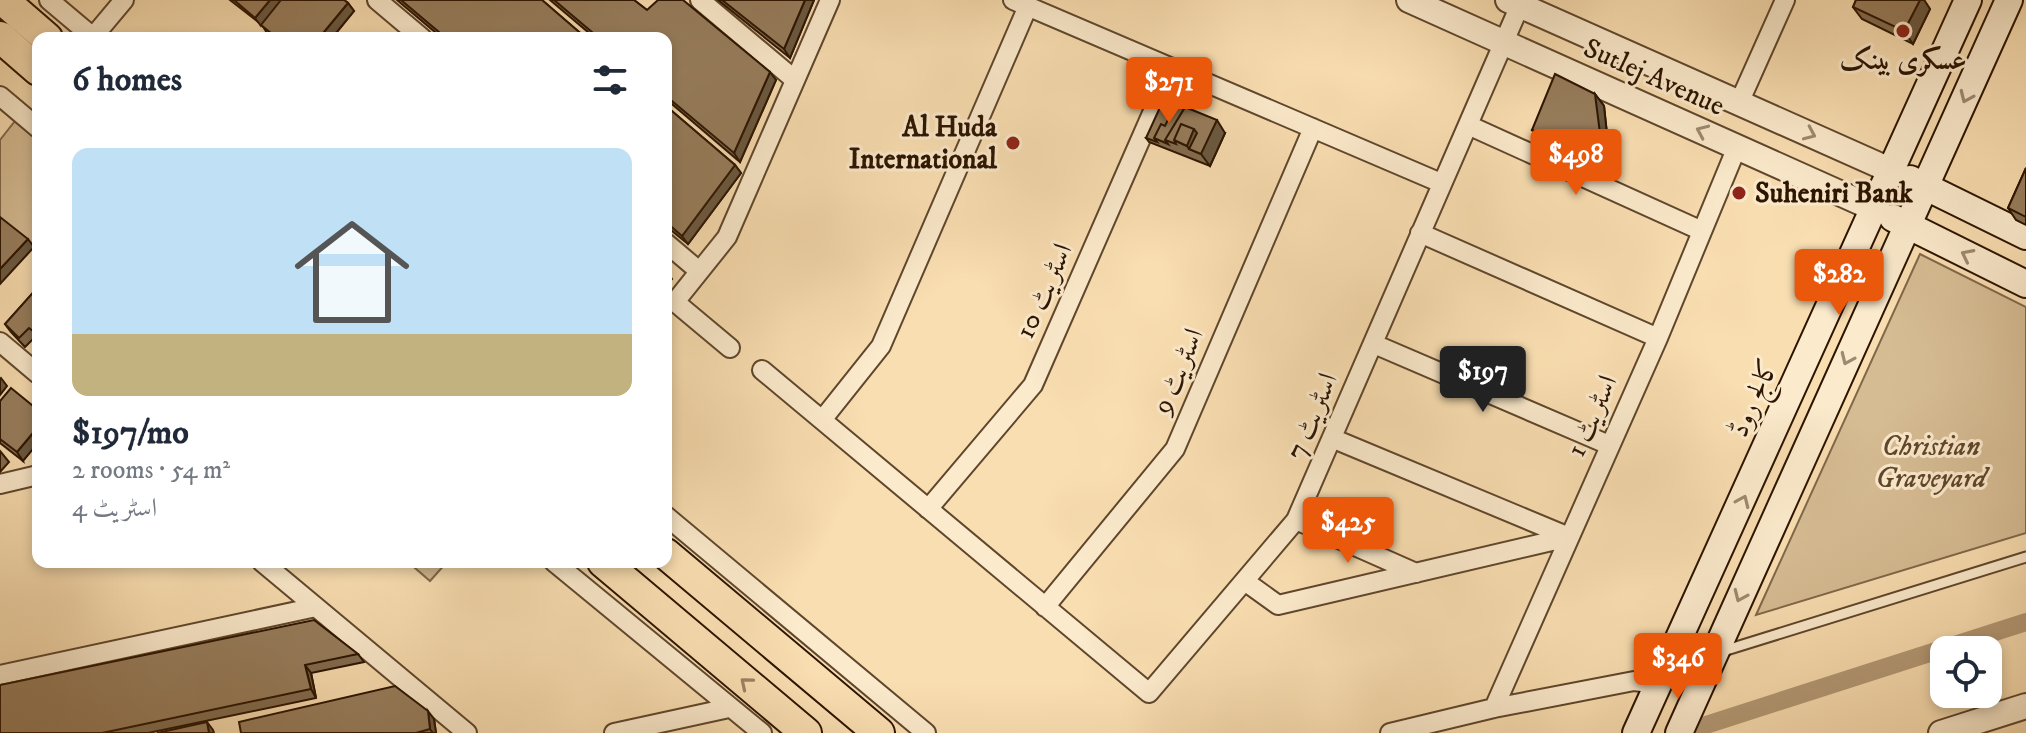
<!DOCTYPE html>
<html lang="en">
<head>
<meta charset="utf-8">
<style>
  :root { --surface:#fff; --page:#f2f2f3; --text:#1f2937; --muted:#747a83; --line:#e0e1e3; --accent:#ea580c }
  body { margin:0; font-family:"IM FELL DW Pica",Amiri,serif; background:var(--page); color:var(--text); height:100vh; display:flex; flex-direction:column; font-size:30px; white-space:nowrap }
  * { box-sizing:border-box; margin:0 }
  p { font-size:26px; color:var(--muted) }
  .icon { flex:none; width:44px; height:44px; fill:none; stroke:currentColor; stroke-width:2; stroke-linecap:round; stroke-linejoin:round }
  .map { position:relative; flex:1; overflow:hidden }
  .drawer { position:absolute; left:32px; top:32px; width:640px; height:536px; display:flex; flex-direction:column; background:var(--surface); border-radius:16px; box-shadow:0 4px 12px #0003 }
  .drawer>* { flex:none }
  .fabs { position:absolute; left:1930px; top:636px; display:grid; gap:16px }
  .fabs a { display:grid; place-items:center; width:72px; height:72px; border-radius:16px; background:var(--surface); box-shadow:0 4px 12px #0003; font-size:40px }
  .price { position:absolute; translate:-50% -68px; padding:0 18px; border-radius:8px; background:var(--accent); color:#fff; font-size:26px; line-height:52px; filter:drop-shadow(0 2px 4px #0008) }
  .price::after { content:''; position:absolute; left:50%; top:48px; width:24px; height:18px; margin-left:-12px; background:inherit; clip-path:polygon(0 0,100% 0,50% 100%) }
  .price.current { background:#222; color:#fff }
  ul { padding:0; list-style:none }
  li { display:grid; align-content:center; gap:16px; height:424px; padding:0 40px }
  li+li { border-top:2px solid var(--line) }
  li span { display:grid; place-items:center; height:248px; border-radius:16px; color:#555 }
  li>.icon { margin-inline-start:auto }
  span .icon { width:144px; height:144px; fill:#fffc; stroke-width:1 }
  li b { font-size:34px }
  h2 { display:flex; justify-content:space-between; align-items:center; height:96px; padding:0 40px; font-size:34px }
  .map>svg:first-child { display:block }
</style>
</head>
<body>
<div class="map">
<svg width="2026" height="733" viewBox="0 0 2026 733">
  <rect width="100%" height="100%" fill="#f9deb1"/>
  <filter id="stains"><feTurbulence type="fractalNoise" baseFrequency=".0025" numOctaves="4"/><feColorMatrix values="0 0 0 0 .2 0 0 0 0 .09 0 0 0 0 .02 0 0 0 .5 -.17"/></filter>
  <radialGradient id="worn" r=".72"><stop offset=".6" stop-color="#630" stop-opacity="0"/><stop offset="1" stop-color="#630" stop-opacity=".3"/></radialGradient>
  <path fill="#d6bc93" stroke="#81684a" stroke-width="2" d="M15 121 38 140V248L0 222V140Z
    M1920 254 2026 307V533L1756 615Z
    M408 562H447L430 581Z"/>
  <g fill="none" stroke-linecap="round" stroke-linejoin="round">
    <path stroke="#b39975" stroke-width="18" d="M1681 733 2026 622"/>
    <defs>
      <path id="service" d="M1720 652 2026 557"/>
      <path id="minor" d="M49 0 94 38
        M377 0 422 38
        M700 0 795 80
        M1013 0 1441 183
        M93 37 124 0
        M0 96 38 128
        M1739 103 1785 0
        M1468 125 1702 231
        M1420 233 1658 338
        M666 243 699 271
        M0 342 38 374
        M1374 344 1609 445
        M730 348 675 302 727 237 830 0
        M762 370 1149 693 1296 520 1520 5
        M822 420 881 346 1028 6
        M1334 439 1569 537
        M0 484 38 475
        M928 509 1033 385 1171 70
        M666 516 926 733
        M1296 520 1416 573
        M262 562 467 733
        M554 562 762 733
        M1246 582 1278 605 1569 537
        M1045 607 1175 449 1313 128
        M0 675 316 607
        M1494 708 1658 338 1737 147
        M614 733 729 708
        M1390 733 1494 708 1634 681 1658 684"/>
      <path id="tertiary" d="M1409 0 1875 209
        M1508 0 1892 171
        M1941 733 2026 706"/>
      <path id="secondary" d="M1910 179 2026 236
        M1893 218 2026 284
        M1636 733 1968 0
        M1679 733 2009 0"/>
      <path id="primary" d="M3 0 47 38
        M0 37 38 70
        M666 554 879 733
        M603 562 806 733"/>
    </defs>
    <use href="#service" stroke="#5f462c" stroke-width="13"/>
    <use href="#minor" stroke="#5f462c" stroke-width="22"/>
    <use href="#tertiary" stroke="#5f462c" stroke-width="28"/>
    <use href="#secondary" stroke="#2c1400" stroke-width="30"/>
    <use href="#primary" stroke="#2c1400" stroke-width="34"/>
    <use href="#service" stroke="#fbeacc" stroke-width="9"/>
    <use href="#minor" stroke="#fbeacc" stroke-width="18"/>
    <use href="#tertiary" stroke="#fbeacc" stroke-width="24"/>
    <use href="#secondary" stroke="#fbeacc" stroke-width="26"/>
    <use href="#primary" stroke="#f9deb1" stroke-width="30"/>
  </g>
  <path fill="#826c4f" stroke="#2c1400" stroke-width="2" d="M230 0H344L348 3 354 11 332 38H273L267 33 262 25Z
    M397 0H542L586 38H442Z
    M550 0H634L647 10 776 80 740 162 666 99V38H595Z
    M718 0H814L790 58Z
    M1856 0H1924L1930 9 1913 44 1862 19 1853 7Z
    M1595 94 1604 106 1609 153 1602 170 1540 143 1532 130Z
    M666 106 735 165 741 173 688 244 666 226Z
    M1225 133 1210 166 1149 142 1146 138Z
    M2026 168V225L2016 220 2008 208Z
    M38 287V339L35 337 25 347 11 332 5 324Z
    M0 401 23 461 0 443Z
    M0 451 9 462 0 472Z
    M358 654 364 662 311 673 316 698 148 733H0V685Z
    M434 719 436 733H241Z"/>
  <path fill="#6a5840" stroke="#2c1400" stroke-width="2" d="M270 0H283L261 26 255 18Z
    M805 0H814L790 58 784 49Z
    M1920 0H1924L1930 9 1913 44 1904 31Z
    M348 3 354 11 332 38H319Z
    M770 72 776 80 740 162 734 153Z
    M1595 94 1604 106 1609 153 1602 170 1593 158Z
    M1217 120 1225 133 1210 166 1201 154 1189 149 1187 146 1174 140 1170 141Z
    M735 165 741 173 688 244 682 236Z
    M28 239 34 247 0 284V269Z
    M666 271 672 279 666 286Z
    M1 378 7 386 0 395V379Z
    M38 427V443L23 461 17 452Z
    M305 665 311 673 316 698 311 689Z
    M428 711 434 719 436 733H433L430 729Z
    M207 722 213 730 214 733H209Z"/>
  <path fill="#977d5c" stroke="#2c1400" stroke-width="2" d="M234 0H270L255 18Z
    M281 0H344L348 3 319 38H277L261 25Z
    M401 0H542L586 38H446Z
    M554 0H634L647 10 658 0H683L770 72 734 153 666 96V38H599Z
    M722 0H805L784 49Z
    M1856 0H1920L1904 31 1853 7Z
    M1555 74 1595 94 1601 141 1593 158 1532 130Z
    M1162 103 1174 107 1165 126 1161 124 1154 138 1157 142 1146 138Z
    M1175 105 1184 109 1165 140 1168 144 1154 138 1161 124 1165 126Z
    M666 106 735 165 682 236 666 222Z
    M1185 107 1217 120 1201 154 1189 149 1197 133 1194 129 1181 124 1174 140 1176 144 1165 140Z
    M1181 124 1194 129 1187 146 1174 140Z
    M2026 168V217L2008 208Z
    M0 217 28 239 0 269Z
    M38 287V335L29 328 19 338 5 324Z
    M11 388 38 410V427L17 452 0 439V401Z
    M314 620 358 654 305 665 311 689 102 733H0V685Z
    M395 686 428 711 430 729 416 733H241L239 722Z
    M207 722 209 733H157Z"/>
  <defs><path id="oneway-chevron" d="M-2-3.5L2.5 0L-2 3.5" fill="none" stroke-width="1.6" stroke-linecap="round" stroke-linejoin="round" transform="scale(2)"/></defs>
  <g stroke="#9e8a70">
    <use href="#oneway-chevron" transform="translate(1966 97) rotate(114)"/>
    <use href="#oneway-chevron" transform="translate(1702 131) rotate(-156)"/>
    <use href="#oneway-chevron" transform="translate(1810 134) rotate(24)"/>
    <use href="#oneway-chevron" transform="translate(1967 255) rotate(-153)"/>
    <use href="#oneway-chevron" transform="translate(1847 359) rotate(114)"/>
    <use href="#oneway-chevron" transform="translate(1743 501) rotate(-66)"/>
    <use href="#oneway-chevron" transform="translate(1740 596) rotate(114)"/>
  </g>
  <use stroke="#9d8361" href="#oneway-chevron" transform="translate(746 683) rotate(-140)"/>
  <g fill="#8f2418" stroke="#fbeacc" stroke-width="3">
    <circle cx="1903" cy="31" r="8"/>
    <circle cx="1013" cy="143" r="8"/>
    <circle cx="1739" cy="193" r="8"/>
  </g>
  <g text-anchor="middle" dominant-baseline="central" stroke-width="6" stroke-linejoin="round" paint-order="stroke">
    <g font-size="28" font-weight="bold" fill="#2c1400" stroke="#fbeacc">
      <text x="1903" y="60">عسکری بینک</text>
      <text x="997" y="127" text-anchor="end">Al Huda<tspan x="997" dy="32">International</tspan></text>
      <text x="1755" y="193" text-anchor="start">Suheniri Bank</text>
    </g>
    <g font-size="28" fill="#2c1400" stroke="#fbeacc">
      <text transform="translate(1654 77) rotate(24)">Sutlej Avenue</text>
      <text transform="translate(1044 291) rotate(-66)">اسٹریٹ 10</text>
      <text transform="translate(1178 371) rotate(-67)">اسٹریٹ 9</text>
      <text transform="translate(1754 398) rotate(-66)">کالج روڈ</text>
      <text transform="translate(1312 416) rotate(-67)">اسٹریٹ 7</text>
      <text transform="translate(1592 416) rotate(-66)">اسٹریٹ 1</text>
    </g>
    <g font-size="28" font-style="italic" fill="#5f462c" stroke="#fbeacc">
      <text x="1931" y="446">Christian<tspan x="1931" dy="32">Graveyard</tspan></text>
    </g>
  </g>
  <rect width="100%" height="100%" filter="url(#stains)"/>
  <rect width="100%" height="100%" fill="url(#worn)"/>
</svg>
<div class="fabs">
<a><svg class="icon" aria-label="locate" viewBox="0 0 24 24"><circle cx="12" cy="12" r="6"/><path d="M12 2v4M12 18v4M2 12h4M18 12h4"/></svg></a>
</div>
<b class="price" style="left:1169px;top:125px">$271</b>
<b class="price" style="left:1576px;top:197px">$498</b>
<b class="price" style="left:1839px;top:317px">$282</b>
<b class="price current" style="left:1483px;top:414px">$197</b>
<b class="price" style="left:1348px;top:565px">$425</b>
<b class="price" style="left:1678px;top:701px">$346</b>
<section class="drawer">
<h2>6 homes<svg class="icon" aria-label="filters" viewBox="0 0 24 24"><path d="M4 7h16M4 17h16"/><circle cx="9" cy="7" r="2"/><circle cx="15" cy="17" r="2"/></svg></h2>
<ul>
<li><span style="background:linear-gradient(#bfe0f5 75%,#c2b280 0)"><svg class="icon" aria-label="home" viewBox="0 0 24 24"><path d="M3 11l9-7 9 7M6 9v11h12V9"/></svg></span><div><b>$197/mo</b><p>2 rooms · 54 m²</p><p>اسٹریٹ 4</p></div></li>
</ul>
</section>
</div>
</body>
</html>
